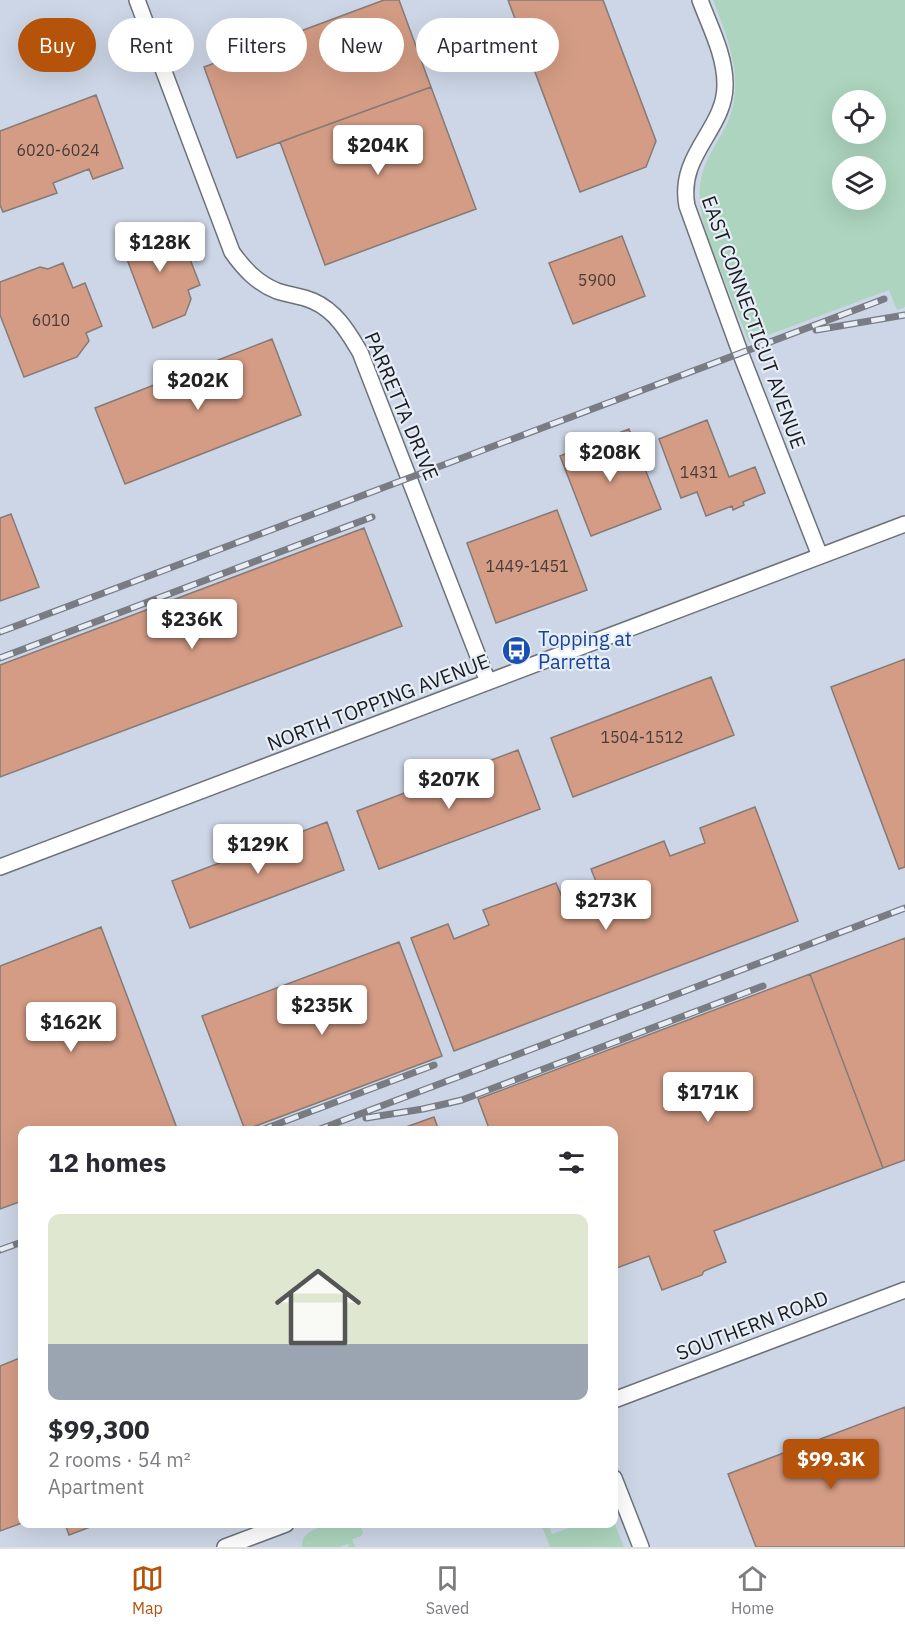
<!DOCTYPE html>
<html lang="en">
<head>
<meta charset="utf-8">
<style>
  :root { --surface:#fff; --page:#f7f7f7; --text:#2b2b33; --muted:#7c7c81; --line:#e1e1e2; --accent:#b45309 }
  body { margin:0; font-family:"IBM Plex Sans",sans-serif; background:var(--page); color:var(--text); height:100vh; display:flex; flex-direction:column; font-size:22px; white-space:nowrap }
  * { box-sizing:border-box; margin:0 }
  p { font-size:20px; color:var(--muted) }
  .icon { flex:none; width:33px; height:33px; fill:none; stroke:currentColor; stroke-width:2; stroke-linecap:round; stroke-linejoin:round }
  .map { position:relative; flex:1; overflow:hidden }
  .side { position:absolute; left:18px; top:1126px; width:600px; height:402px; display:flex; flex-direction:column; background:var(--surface); border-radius:12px; box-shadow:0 6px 24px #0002 }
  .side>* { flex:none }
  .banner { position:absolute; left:18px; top:18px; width:600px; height:54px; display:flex; gap:12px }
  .controls { position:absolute; left:832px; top:90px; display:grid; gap:12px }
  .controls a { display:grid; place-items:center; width:54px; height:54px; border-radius:50%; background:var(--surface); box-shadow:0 6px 24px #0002; font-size:30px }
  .price { position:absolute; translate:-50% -51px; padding:0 14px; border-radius:6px; background:#fff; color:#222; font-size:20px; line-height:39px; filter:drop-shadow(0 2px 3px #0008) }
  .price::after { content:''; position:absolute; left:50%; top:36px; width:18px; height:14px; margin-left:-9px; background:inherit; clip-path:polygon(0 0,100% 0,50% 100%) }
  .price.selected { background:var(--accent); color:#fff }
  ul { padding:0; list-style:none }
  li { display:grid; align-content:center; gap:12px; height:318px; padding:0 30px }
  li span { display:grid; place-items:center; height:186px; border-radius:12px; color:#555 }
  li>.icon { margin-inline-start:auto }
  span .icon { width:108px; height:108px; fill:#fffc; stroke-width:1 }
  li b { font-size:26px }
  h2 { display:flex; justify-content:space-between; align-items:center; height:72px; padding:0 30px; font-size:26px }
  .chip { padding:0 21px; border-radius:27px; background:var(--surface); box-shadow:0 6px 24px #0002; font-size:21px; line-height:54px }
  .chip.selected { background:var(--accent); color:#fff }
  .tab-bar { display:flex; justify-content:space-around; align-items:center; height:84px; border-top:2px solid var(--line); background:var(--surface); font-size:16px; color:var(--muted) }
  .tab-bar a { display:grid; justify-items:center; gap:3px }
  .tab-bar .selected { color:var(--accent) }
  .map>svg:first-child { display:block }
</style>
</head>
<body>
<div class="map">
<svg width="905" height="1547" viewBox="0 0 905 1547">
  <rect width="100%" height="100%" fill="#dbe0ea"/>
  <path fill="#cdd6e6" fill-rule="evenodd" d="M0 0H905V1547H0ZM843 100H876V134H843ZM843 166H876V200H843ZM22 1131H614V1524H22Z"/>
  <path fill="#acd4be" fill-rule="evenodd" d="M713 0H905V307L897 310 889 290 749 342C740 320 731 297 722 274 711 246 697 217 700 186 702 163 715 147 725 128 747 85 729 41 713 0ZM843 100H876V134H843ZM843 166H876V200H843Z
    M614 1522 624 1547H550L541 1524H548L552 1534 579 1524H614Z
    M330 1524H359L363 1532 361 1536 352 1539 355 1547H349L348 1544 339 1547H302C301 1531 317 1529 330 1524Z"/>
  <path fill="#d49c85" stroke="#857a76" stroke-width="1.5" d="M384 0H399L431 87 237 158 204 67Z
    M508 0H603L656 141 646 167 580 192Z
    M431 87 476 209 325 265 280 142Z
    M96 95 123 168 93 179 89 169 53 183 57 193 3 212 0 205V131Z
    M170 224 180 250 188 254 200 285 188 290 191 299 185 315 153 328 119 238 143 229 149 232Z
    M622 236 645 296 573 324 549 263Z
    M63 263 73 288 85 283 102 326 86 333 89 341 77 357 24 377 0 315V282L40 267 48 269Z
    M272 339 301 415 125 484 95 408Z
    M707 420 729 477 755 467 765 493 743 502 744 505 733 510 732 506 706 516 697 492 681 498 659 439Z
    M629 429 661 509 591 536 560 456Z
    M557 510 587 590 496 623 467 543Z
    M11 514 39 587 0 601V518Z
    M364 528 402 626 0 777V665Z
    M905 659V867L899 869 831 687Z
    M711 677 734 735 573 797 551 738Z
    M518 750 540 809 379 869 357 811Z
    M755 807 798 921 454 1051 411 938 448 924 454 939 489 925 483 910 556 883 562 897 597 884 591 869 664 841 670 856 705 843 700 828Z
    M327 822 344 870 190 928 172 881Z
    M101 927 178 1131H22V1201L0 1209V966Z
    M905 938V1160L883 1168 810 974Z
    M399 942 442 1056 245 1130 202 1016Z
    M810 974 883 1168 714 1231 726 1262 704 1271 702 1275 662 1290 649 1256 614 1269V1131H490L478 1099Z
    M434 1117 439 1131H395Z
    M22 1357V1523L0 1531V1366Z
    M905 1407V1547H756L728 1474Z
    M65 1524H98L69 1535Z"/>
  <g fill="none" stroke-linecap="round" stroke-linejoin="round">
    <defs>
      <path id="minor" d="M137 0 232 252C244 269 257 283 277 291 289 295 302 296 313 301 336 311 348 332 360 352L488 682
        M700 0C710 27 725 55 725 84 726 129 677 154 687 206L740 352 820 556
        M0 867 905 524
        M614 1400 905 1290
        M614 1478 641 1547
        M225 1547 286 1524"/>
    </defs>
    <use href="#minor" stroke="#6d727a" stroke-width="18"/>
    <use href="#minor" stroke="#fff" stroke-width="15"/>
    <defs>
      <path id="rail" d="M816 330 905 315
        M0 632 884 299
        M0 658 372 517
        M366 1118 423 1109 462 1100 763 986
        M259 1131 434 1065
        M315 1131 905 908
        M0 1250 22 1242"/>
    </defs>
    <use href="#rail" stroke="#797c83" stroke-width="7"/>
    <use href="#rail" stroke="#e8eef7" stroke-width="4.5" stroke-dasharray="14" stroke-linecap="butt"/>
  </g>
  <defs>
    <symbol id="bus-disc" viewBox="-11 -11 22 22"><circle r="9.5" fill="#1a4fb4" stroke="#e8eef7"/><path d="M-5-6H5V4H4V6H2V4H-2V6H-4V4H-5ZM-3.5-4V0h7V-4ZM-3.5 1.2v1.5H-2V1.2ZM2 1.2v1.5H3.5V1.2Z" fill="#fff"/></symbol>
  </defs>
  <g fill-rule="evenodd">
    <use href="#bus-disc" x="500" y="634" width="33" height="33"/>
  </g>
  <g text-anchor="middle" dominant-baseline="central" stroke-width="4.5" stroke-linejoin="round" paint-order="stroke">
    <g font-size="16" fill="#483c39">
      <text x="58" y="150">6020-6024</text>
      <text x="597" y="280">5900</text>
      <text x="51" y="320">6010</text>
      <text x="699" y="472">1431</text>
      <text x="527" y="566">1449-1451</text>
      <text x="642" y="737">1504-1512</text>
    </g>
    <g font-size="20" fill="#1a1c20" stroke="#e8eef7">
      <text transform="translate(754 322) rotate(70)">EAST CONNECTICUT AVENUE</text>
      <text transform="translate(402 406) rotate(67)">PARRETTA DRIVE</text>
      <text transform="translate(378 702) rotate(-21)">NORTH TOPPING AVENUE</text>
      <text transform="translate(752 1325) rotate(-21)">SOUTHERN ROAD</text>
    </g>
    <g font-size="20" fill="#164399" stroke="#e8eef7" text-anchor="start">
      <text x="538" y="638">Topping at<tspan x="538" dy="23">Parretta</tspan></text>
    </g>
  </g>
</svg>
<div class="controls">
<a><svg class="icon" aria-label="locate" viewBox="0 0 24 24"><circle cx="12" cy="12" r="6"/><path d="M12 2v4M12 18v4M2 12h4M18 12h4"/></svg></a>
<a><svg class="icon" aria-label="layers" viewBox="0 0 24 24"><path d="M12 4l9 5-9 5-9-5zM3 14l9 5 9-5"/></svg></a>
</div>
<b class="price" style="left:378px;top:176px">$204K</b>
<b class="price" style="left:160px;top:273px">$128K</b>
<b class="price" style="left:198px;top:411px">$202K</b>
<b class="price" style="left:610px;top:483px">$208K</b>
<b class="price" style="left:192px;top:650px">$236K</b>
<b class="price" style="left:449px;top:810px">$207K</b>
<b class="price" style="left:258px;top:875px">$129K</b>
<b class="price" style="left:606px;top:931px">$273K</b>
<b class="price" style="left:322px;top:1036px">$235K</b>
<b class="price" style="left:71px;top:1053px">$162K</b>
<b class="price" style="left:708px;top:1123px">$171K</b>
<b class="price selected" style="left:831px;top:1490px">$99.3K</b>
<div class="banner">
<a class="chip selected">Buy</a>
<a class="chip">Rent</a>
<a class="chip">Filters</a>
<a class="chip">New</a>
<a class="chip">Apartment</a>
</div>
<section class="side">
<h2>12 homes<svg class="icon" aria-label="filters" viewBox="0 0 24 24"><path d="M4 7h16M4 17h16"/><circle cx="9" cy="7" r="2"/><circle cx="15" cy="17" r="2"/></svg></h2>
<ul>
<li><span style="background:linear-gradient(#dfe7d0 70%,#9aa5b1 0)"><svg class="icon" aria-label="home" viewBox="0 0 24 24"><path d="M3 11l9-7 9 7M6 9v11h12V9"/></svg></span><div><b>$99,300</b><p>2 rooms · 54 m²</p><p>Apartment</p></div></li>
</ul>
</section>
</div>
<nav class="tab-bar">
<a class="selected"><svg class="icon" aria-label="map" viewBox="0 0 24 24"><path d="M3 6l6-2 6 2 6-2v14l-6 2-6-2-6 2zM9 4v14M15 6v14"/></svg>Map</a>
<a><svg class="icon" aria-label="saved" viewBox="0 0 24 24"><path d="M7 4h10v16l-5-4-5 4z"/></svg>Saved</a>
<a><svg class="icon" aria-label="home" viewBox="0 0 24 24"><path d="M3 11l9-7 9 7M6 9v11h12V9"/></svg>Home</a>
</nav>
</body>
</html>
